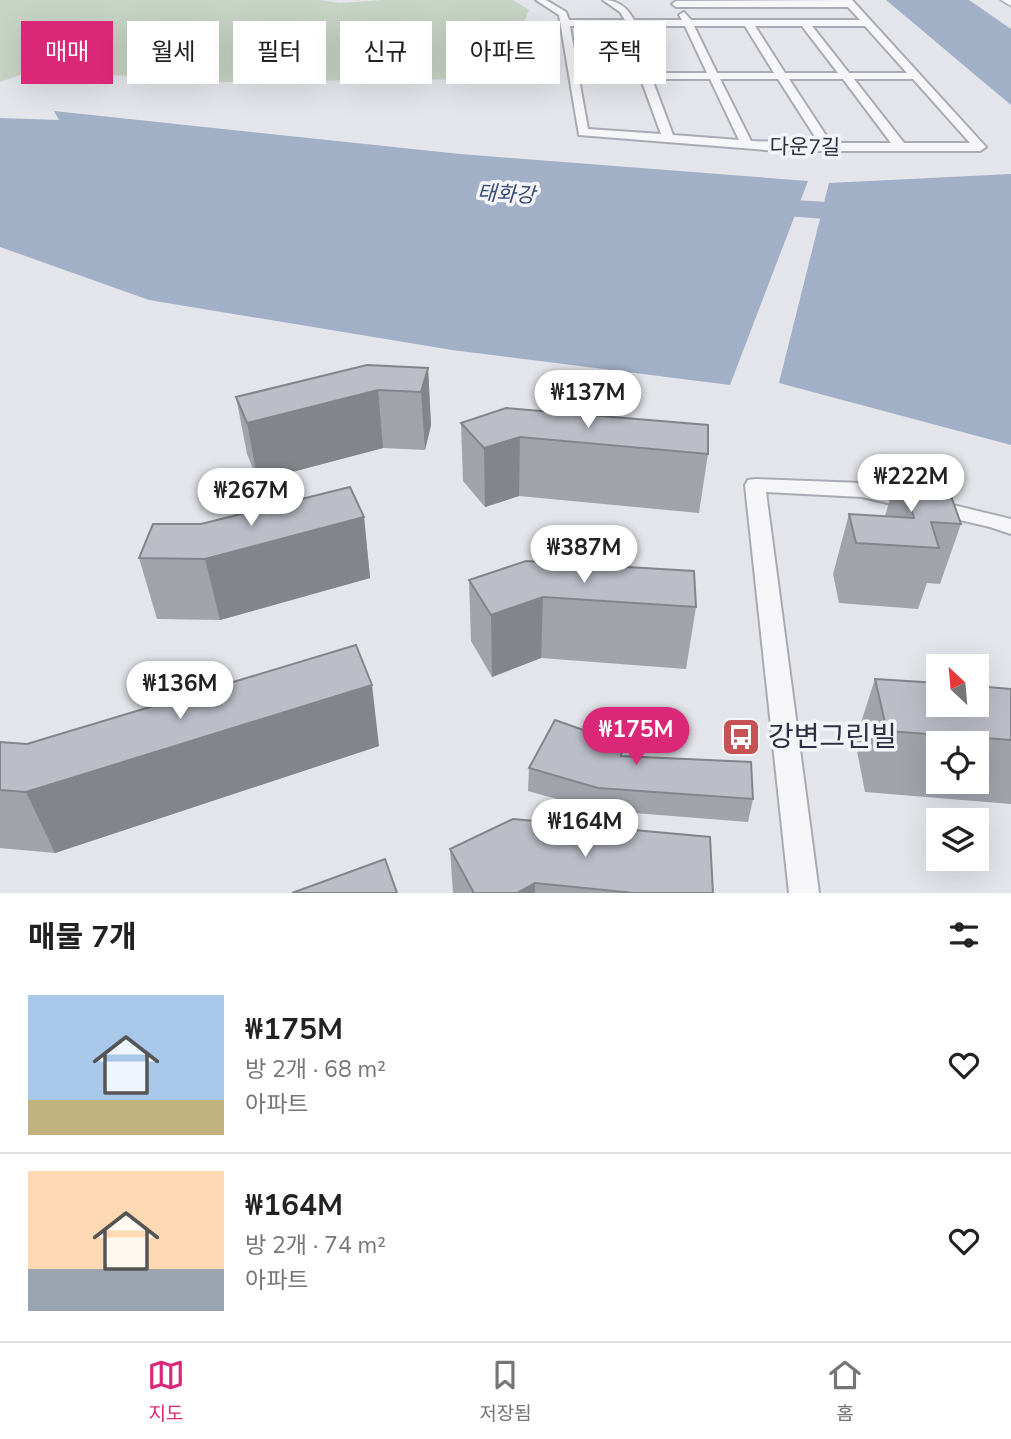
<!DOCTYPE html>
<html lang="ko">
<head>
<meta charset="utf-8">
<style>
  :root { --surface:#fff; --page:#f2f2f2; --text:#222; --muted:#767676; --line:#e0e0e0; --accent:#db2777 }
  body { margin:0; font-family:"Nunito Sans","Noto Sans KR",sans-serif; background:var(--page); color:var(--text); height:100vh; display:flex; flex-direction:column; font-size:26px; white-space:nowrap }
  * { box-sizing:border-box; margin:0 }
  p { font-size:23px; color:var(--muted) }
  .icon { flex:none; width:38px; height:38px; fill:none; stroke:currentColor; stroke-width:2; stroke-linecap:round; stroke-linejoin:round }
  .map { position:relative; height:893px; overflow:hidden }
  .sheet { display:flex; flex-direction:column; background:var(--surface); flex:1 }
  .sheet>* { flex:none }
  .guide { position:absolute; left:21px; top:21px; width:970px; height:63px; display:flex; gap:14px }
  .needle { width:46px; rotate:334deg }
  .buttons { position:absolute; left:926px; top:654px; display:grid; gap:14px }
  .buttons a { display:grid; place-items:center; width:63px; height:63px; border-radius:0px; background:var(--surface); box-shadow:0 7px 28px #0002; font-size:35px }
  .price { position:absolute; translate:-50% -60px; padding:0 16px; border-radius:24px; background:#fff; color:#222; font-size:23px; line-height:46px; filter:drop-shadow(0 2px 4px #0008) }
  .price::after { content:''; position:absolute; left:50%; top:42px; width:21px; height:16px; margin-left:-10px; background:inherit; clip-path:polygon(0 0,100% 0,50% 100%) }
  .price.active { background:var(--accent); color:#fff }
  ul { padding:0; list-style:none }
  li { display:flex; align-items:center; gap:21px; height:175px; padding:0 28px }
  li+li { border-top:2px solid var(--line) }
  li span { display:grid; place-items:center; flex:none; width:196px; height:140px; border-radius:0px; color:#555 }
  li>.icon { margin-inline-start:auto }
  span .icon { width:84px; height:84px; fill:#fffc; stroke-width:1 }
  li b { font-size:30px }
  h2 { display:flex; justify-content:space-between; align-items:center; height:84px; padding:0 28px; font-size:30px }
  .pill { padding:0 24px; border-radius:0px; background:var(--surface); box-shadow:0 7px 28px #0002; font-size:24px; line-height:63px }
  .pill.active { background:var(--accent); color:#fff }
  .tabs { display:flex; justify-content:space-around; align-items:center; height:98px; border-top:2px solid var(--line); background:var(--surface); font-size:19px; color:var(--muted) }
  .tabs a { display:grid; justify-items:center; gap:4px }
  .tabs .active { color:var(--accent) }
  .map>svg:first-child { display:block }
</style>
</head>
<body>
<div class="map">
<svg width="1011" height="893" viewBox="0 0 1011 893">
  <rect width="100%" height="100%" fill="#e3e5ea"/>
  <path fill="#c7d4c5" d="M0 0H319L340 3 382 0H513L529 10 523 25 540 58 508 71 462 79 216 82 35 70 0 82Z"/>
  <path fill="#a1afc7" d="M886 0H969L1011 29V105Z
    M54 111 460 154 808 181 730 385 452 350 149 300 0 247V118L59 120Z
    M1011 174V445L779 383 829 183Z"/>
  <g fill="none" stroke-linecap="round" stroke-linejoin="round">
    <path fill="#a1afc7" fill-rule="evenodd" d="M742 197 880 205 891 208 895 214 891 220 880 223 731 212 727 206 731 200Z"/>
    <defs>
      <path id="minor" d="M536 0H546L566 12 569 20H625L620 12 603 0C618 0 627 7 634 20H682L679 15 684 12 691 20H860L848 7H676L672 4 676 1 852 0 986 147 980 151H779L579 135 559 15ZM570 26H627L639 73H578ZM636 26H685L707 73H649ZM694 26H745L774 73H717ZM755 26H802L838 73H785ZM812 26H865L907 73H849ZM579 79H641L661 134 588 129ZM652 79H710L739 140 673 135ZM720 79H778L819 143 751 141ZM789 79H843L891 143H831ZM854 79H913L970 143H904Z
        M755 479 862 483 1011 519V534L990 527 862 497 766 492 819 893H789L745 485 748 480Z"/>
      <path id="tertiary" d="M1001 0H1011V6Z"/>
    </defs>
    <use href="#minor" stroke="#a8abb4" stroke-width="4"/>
    <use href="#tertiary" stroke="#a8abb4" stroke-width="3"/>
    <use href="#minor" fill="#f6f6f9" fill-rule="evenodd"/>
    <use href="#tertiary" fill="#f6f6f9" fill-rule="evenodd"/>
  </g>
  <path fill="#a1a3ab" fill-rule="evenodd" d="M428 368 431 425 425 450 383 448 258 481 247 454 236 397Z
    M461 423 708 454 699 513 519 496 485 507 463 481Z
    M899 469 961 524 940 584 927 583 918 609 839 603 833 574 849 514 885 516Z
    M364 517 370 578 220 620 157 619 139 558 201 524Z
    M469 580 696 607 686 669 541 658 492 677 471 641Z
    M875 679 1011 689V804L865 792 855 741ZM938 744H976V782H938Z
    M0 742 27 744 379 746 55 853 0 848Z
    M622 756 753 799 748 822 596 810 528 791 529 768Z
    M450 849 713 893H453Z"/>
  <path fill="#83858b" d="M428 368 431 425 425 450 421 392Z
    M378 390 383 448 258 481 247 423Z
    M520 437 519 496 485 507 484 448Z
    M364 517 370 578 220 620 205 559Z
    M543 597 541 658 492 677 491 615Z
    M372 685 379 746 55 853 26 792Z
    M535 883V893H517Z"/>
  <path fill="#bbbec7" stroke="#83858b" stroke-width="2" d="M367 365 428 368 421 392 378 390 247 423 236 397Z
    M506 408 708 425V454L520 437 484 448 461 423Z
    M899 469 942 471 961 524 931 522 939 548 856 543 849 514 914 518Z
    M350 487 364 517 205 559 139 558 153 524H201Z
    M526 561 694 571 696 607 543 597 491 615 469 580Z
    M356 645 372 685 26 792 0 790V742L27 744Z
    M875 679 938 683V705H976V686L1011 689V740L887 731Z
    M555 720 623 744 621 756 751 762 753 799 598 788 529 768Z
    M513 819 710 837 713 893H634L535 883 517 893H474L450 849Z
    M385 859 397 893H292Z"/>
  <defs>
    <symbol id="bus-square" viewBox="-11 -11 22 22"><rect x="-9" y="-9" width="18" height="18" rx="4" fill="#c55255" stroke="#f3f4f8"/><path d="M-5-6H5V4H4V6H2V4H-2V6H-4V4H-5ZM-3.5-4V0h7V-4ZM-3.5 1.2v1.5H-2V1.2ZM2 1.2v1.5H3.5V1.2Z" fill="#fff"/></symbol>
  </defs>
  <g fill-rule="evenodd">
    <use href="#bus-square" x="719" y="715" width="44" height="44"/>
  </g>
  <g text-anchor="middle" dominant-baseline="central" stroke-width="7" stroke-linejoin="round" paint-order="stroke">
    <g font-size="21" fill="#2c3141" stroke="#f3f4f8">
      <text transform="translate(805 147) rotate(1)">다운7길</text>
    </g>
    <g font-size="21" font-style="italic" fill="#394b73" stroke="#f3f4f8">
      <text transform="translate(506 194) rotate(3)">태화강</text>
    </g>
    <g font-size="28" fill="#2c3141" stroke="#f3f4f8" text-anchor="start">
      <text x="768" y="737">강변그린빌</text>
    </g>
  </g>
</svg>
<div class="buttons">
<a><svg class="needle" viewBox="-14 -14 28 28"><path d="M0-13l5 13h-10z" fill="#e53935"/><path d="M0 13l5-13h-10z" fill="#767676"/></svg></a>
<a><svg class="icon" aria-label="locate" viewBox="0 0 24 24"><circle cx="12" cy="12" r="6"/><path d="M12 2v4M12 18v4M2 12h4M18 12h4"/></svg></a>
<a><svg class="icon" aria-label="layers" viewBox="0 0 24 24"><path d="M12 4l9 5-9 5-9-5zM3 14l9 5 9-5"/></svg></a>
</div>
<b class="price" style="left:588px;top:430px">₩137M</b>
<b class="price" style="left:911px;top:514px">₩222M</b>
<b class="price" style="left:251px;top:528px">₩267M</b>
<b class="price" style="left:584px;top:585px">₩387M</b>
<b class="price" style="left:180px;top:721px">₩136M</b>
<b class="price active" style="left:636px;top:767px">₩175M</b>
<b class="price" style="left:585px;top:859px">₩164M</b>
<div class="guide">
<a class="pill active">매매</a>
<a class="pill">월세</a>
<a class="pill">필터</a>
<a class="pill">신규</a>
<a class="pill">아파트</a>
<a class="pill">주택</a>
</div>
</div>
<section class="sheet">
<h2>매물 7개<svg class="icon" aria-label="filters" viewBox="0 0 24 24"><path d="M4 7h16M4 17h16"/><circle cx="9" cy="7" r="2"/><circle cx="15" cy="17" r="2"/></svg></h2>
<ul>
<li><span style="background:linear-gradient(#a9c7e8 75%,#c2b280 0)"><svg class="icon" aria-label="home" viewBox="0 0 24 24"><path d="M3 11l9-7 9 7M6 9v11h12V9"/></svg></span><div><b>₩175M</b><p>방 2개 · 68 m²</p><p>아파트</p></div><svg class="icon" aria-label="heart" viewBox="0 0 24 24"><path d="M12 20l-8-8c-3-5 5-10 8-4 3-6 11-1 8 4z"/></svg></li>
<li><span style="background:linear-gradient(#ffd9b3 70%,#9aa5b1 0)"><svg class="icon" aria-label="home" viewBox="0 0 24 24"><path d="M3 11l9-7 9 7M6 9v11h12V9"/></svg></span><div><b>₩164M</b><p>방 2개 · 74 m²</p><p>아파트</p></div><svg class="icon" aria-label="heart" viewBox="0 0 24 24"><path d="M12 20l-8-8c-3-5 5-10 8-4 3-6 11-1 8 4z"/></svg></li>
</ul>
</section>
<nav class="tabs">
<a class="active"><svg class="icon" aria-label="map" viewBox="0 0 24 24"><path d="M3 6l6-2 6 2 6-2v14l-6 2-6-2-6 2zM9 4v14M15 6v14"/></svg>지도</a>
<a><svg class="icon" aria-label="saved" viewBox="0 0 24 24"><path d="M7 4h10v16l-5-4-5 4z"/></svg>저장됨</a>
<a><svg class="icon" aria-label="home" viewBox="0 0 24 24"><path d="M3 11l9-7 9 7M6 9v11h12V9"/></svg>홈</a>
</nav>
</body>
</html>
